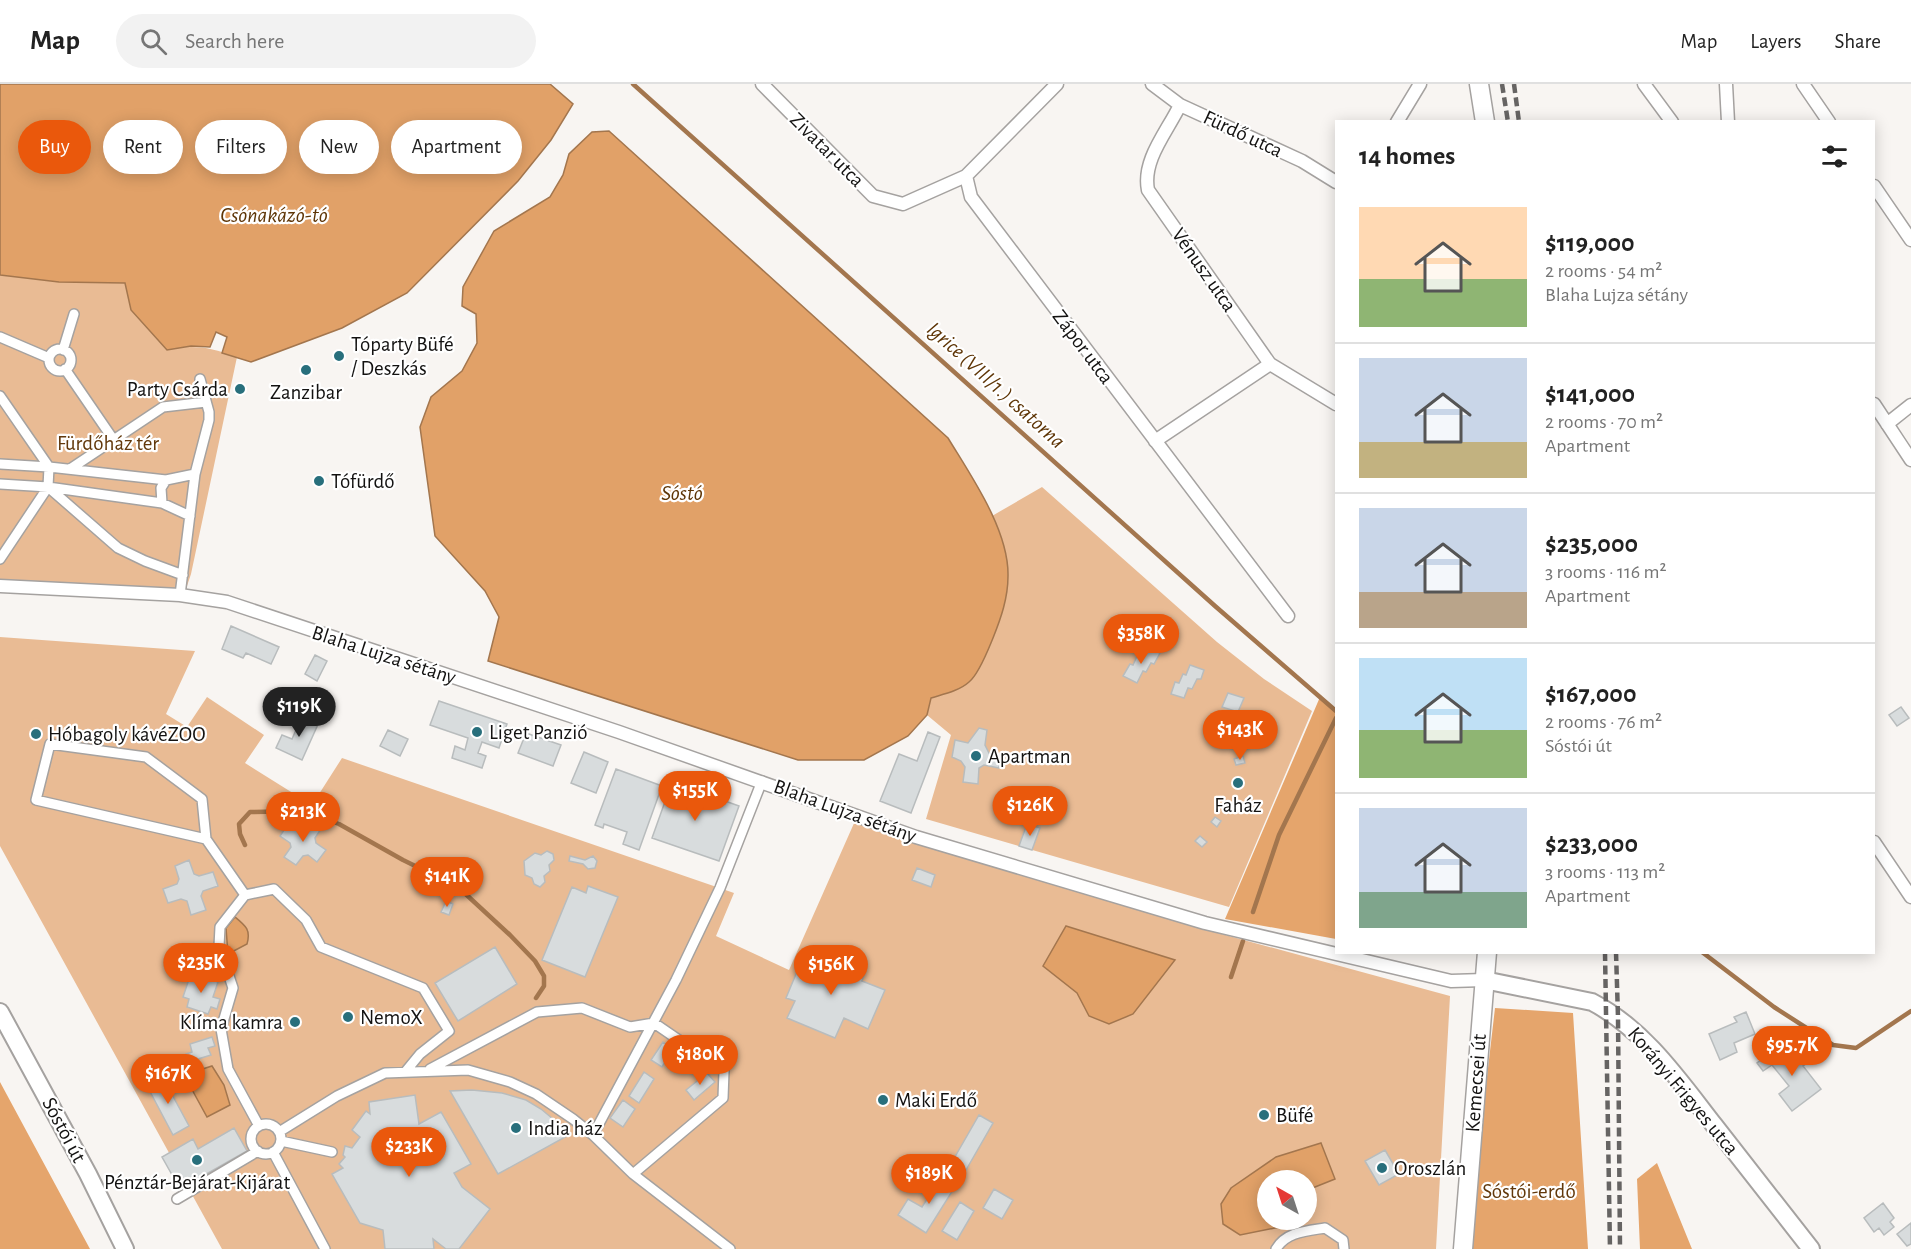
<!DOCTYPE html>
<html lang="en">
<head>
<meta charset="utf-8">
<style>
  :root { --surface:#fff; --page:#f2f2f2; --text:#222; --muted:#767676; --line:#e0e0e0; --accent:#ea580c }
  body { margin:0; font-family:"Alegreya Sans",sans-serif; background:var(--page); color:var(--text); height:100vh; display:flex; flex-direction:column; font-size:22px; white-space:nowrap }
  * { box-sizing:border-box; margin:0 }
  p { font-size:20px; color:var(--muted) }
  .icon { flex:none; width:33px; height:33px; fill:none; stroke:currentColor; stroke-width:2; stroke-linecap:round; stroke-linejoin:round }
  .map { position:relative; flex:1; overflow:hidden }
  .side { position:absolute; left:1335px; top:36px; width:540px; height:834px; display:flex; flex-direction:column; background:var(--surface); border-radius:0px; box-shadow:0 3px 15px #0003 }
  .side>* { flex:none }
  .guide { position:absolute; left:18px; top:36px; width:570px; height:54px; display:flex; gap:12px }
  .needle { width:39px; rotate:321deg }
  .fabs { position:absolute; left:1257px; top:1086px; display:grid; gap:12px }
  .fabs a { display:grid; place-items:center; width:60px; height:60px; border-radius:50%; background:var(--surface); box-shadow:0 3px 15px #0003; font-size:30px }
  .price { position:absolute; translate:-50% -51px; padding:0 14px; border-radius:21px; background:var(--accent); color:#fff; font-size:20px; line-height:39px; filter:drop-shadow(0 2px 3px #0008) }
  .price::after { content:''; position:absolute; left:50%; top:36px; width:18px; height:14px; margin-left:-9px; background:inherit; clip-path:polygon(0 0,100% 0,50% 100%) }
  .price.on { background:#222; color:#fff }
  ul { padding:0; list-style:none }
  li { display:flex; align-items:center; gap:18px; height:150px; padding:0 24px }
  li+li { border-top:2px solid var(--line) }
  li span { display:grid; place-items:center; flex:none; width:168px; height:120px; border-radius:0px; color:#555 }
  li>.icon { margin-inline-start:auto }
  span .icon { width:72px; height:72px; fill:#fffc; stroke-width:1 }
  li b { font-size:26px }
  h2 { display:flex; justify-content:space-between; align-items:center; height:72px; padding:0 24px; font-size:26px }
  .pill { padding:0 21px; border-radius:27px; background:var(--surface); box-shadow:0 3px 15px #0003; font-size:21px; line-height:54px }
  .pill.on { background:var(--accent); color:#fff }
  header { display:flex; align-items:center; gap:36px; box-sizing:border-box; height:84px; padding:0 30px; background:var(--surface); border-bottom:2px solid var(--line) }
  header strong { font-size:28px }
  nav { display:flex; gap:33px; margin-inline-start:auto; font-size:21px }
  .search { width:420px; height:54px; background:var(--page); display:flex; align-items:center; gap:15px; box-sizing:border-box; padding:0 21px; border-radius:33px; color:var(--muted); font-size:22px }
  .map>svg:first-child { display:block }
</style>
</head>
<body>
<header>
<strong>Map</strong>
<div class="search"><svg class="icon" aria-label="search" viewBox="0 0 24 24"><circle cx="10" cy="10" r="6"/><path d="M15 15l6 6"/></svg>Search here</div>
<nav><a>Map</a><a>Layers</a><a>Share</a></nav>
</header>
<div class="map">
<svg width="1911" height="1165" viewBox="0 0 1911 1165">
  <rect width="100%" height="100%" fill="#f8f5f2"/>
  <path fill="#e9bb94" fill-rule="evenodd" d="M0 191 59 198 125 199 131 226 167 265C198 261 208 263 237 273L191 490 185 508 0 501Z
    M1042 403 1217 558 1264 595 1312 627 1229 823 926 735 951 651 927 631 931 614 951 608 1003 461 992 432Z
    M0 553 195 567 166 630 187 643 207 613 264 651 245 679 312 721 342 674 734 809 716 852 789 886 855 737 916 759 1218 849 1450 912 1436 1165H222L0 762ZM1268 1096H1306V1136H1268Z"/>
  <path fill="#e5a56c" d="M1320 613 1336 627V855L1225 835Z
    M1495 924 1573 929 1588 1165H1467Z
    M0 998 90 1165H0Z
    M1657 1079 1692 1165H1640L1637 1095Z"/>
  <path fill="#e1a168" stroke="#a3764e" stroke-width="1.5" d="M0 0H550L573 20 551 56 518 97 407 209 342 244 251 278 222 269 227 253 216 248 210 263 191 262 167 266 131 226 125 199 59 198 0 191Z
    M609 47 948 354C971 392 1009 446 1008 492 1008 514 1001 534 993 554 988 566 979 590 969 598 959 607 944 610 931 614L927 631 908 652 864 676H798L488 577 499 533 485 507 435 452 420 343 431 313 462 287 477 259 476 230 462 222 463 203 494 147 550 113 563 91 569 70 592 48Z
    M235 833C246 842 251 846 247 860L228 870 226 844Z
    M1066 842 1175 876 1133 930 1109 940 1089 932 1077 909 1043 882Z
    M212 982 224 1001 230 1021 207 1033 184 991Z
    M1321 1059 1335 1095 1310 1105 1313 1125 1307 1130 1306 1096H1268V1136H1297L1285 1142 1240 1151 1223 1140 1221 1120 1231 1104 1276 1073Z"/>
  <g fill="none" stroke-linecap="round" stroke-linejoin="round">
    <path stroke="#a3764e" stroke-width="4.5" d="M633 0 1215 522 1336 627
      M245 761 240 750 239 740 250 728 302 727 339 740 403 776 458 803 510 851 535 877 544 892V902L536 914
      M1253 828 1279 751 1336 634
      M1702 868 1774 923 1833 961 1856 964 1911 927
      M1231 893 1243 857"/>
  </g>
  <path fill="#d8dcdd" stroke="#b8bcbd" stroke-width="1.5" d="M231 542 279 563 271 580 246 569 243 574 222 565Z
    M1145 563 1160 569 1154 580 1151 579 1146 588 1143 587 1137 599 1123 592 1130 580 1133 581 1137 572 1140 573Z
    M315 571 327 577 317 597 305 590Z
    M1190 581 1204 586 1201 595H1197L1192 605 1188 604 1184 614 1171 610 1175 598 1179 599 1183 590 1186 591Z
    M1228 609 1244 614 1238 628 1222 623Z
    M439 617 507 640 499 664 482 658 478 669 486 672 482 684 452 674 455 662 465 666 468 654 430 641Z
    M1901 623 1909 634 1897 642 1889 631Z
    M303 630 319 638 302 676 276 664 282 651 292 655Z
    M979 644 987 646 985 661 989 669 1000 671 999 684 984 681 979 684 978 700 963 698 965 683 961 677 952 673 955 656 968 659Z
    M388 646 408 655 400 672 380 662Z
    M928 648 940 653 911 729 880 717 899 670 917 677Z
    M526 649 561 661 553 682 518 669Z
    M584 668 608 678 596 709 571 699Z
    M1243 672 1245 679 1236 681 1234 675Z
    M616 685 662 702 639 766 623 760 627 748 604 740 603 744 595 741Z
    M1235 695 1243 696 1241 704 1233 702Z
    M672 698 739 722 719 777 652 754Z
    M1215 733 1221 737 1217 743 1211 738Z
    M310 737 321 745 315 754 316 759 326 766 317 778 308 771 303 772 296 781 284 773 291 763 290 759 280 752 288 740 298 746 304 745Z
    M1027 740 1040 744 1032 766 1019 762Z
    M1200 752 1207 758 1202 763 1195 757Z
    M547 767 553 770 554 776 549 781 550 787 544 792 545 798 540 803 534 800 532 794 525 791 524 777 535 769 541 771Z
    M570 772 585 776 593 772 597 777 595 784 588 785 583 780 569 777Z
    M189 776 194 790 199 792 213 788 218 802 203 807 201 812 206 826 191 831 187 817 181 815 168 819 163 805 177 800 179 795 175 782Z
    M917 784 935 791 931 803 912 796Z
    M588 802 618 813 585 893 542 876 572 803 586 809Z
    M446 817 453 820 449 831 441 828Z
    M495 863 517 900 458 937 435 899Z
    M806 866 864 891 862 897 885 906 868 945 844 934 835 954 787 934 795 917 786 914Z
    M191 889 218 898 213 913 220 915 217 925 211 923 208 930 187 923 189 915 183 913Z
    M1746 928 1755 950 1734 959 1737 968 1720 976 1709 950 1737 938 1734 933Z
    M212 953 215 962 208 964 211 971 188 978 186 970 192 968 190 960Z
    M711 955 729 963 724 974 706 966Z
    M663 958 673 965 662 983 651 976Z
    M1777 964 1784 974 1796 965 1807 979 1803 982 1821 1005 1792 1027 1779 1010 1789 1002 1772 981 1763 987 1757 979Z
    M644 988 654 995 639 1019 629 1012Z
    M707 989 715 998 694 1016 686 1006Z
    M162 992 189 1042 173 1051 146 1000Z
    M472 1006 502 1009 526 1016 541 1025 553 1035 567 1052 498 1090 450 1007Z
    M415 1011 419 1040 441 1028 471 1080 454 1089 462 1103 490 1125 459 1165H446L433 1155 434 1165H385L383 1146 360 1139 332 1090 343 1084 339 1080 345 1073 343 1071 345 1062 352 1064 360 1053 352 1046 366 1027 370 1030 369 1018Z
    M623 1016 635 1025 623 1043 610 1034Z
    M979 1031 993 1039 966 1086 952 1078Z
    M234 1044 247 1067 180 1105 162 1073 193 1055 198 1065Z
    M1385 1066 1399 1090 1379 1101 1365 1077Z
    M944 1089 958 1098 926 1149 898 1131 908 1115 922 1123Z
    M994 1105 1013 1116 1002 1135 983 1124Z
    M960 1118 974 1127 957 1156 942 1147Z
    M1883 1119 1894 1134 1890 1138 1894 1143 1884 1151 1879 1144 1874 1148 1864 1134Z
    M1911 1139V1160L1907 1162 1897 1150Z"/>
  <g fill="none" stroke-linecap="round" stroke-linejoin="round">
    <defs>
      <path id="pedestrian" d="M0 253 49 274
        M49 276a11 11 0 1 1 22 0a11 11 0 1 1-22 0Z
        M63 266 74 230
        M65 285 113 355
        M0 312 49 383 48 403 118 464 145 477 183 491
        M0 380 49 383 166 396 195 390
        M70 385 163 323 206 318
        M0 400 48 403 162 419 190 432
        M162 419 161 404 166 396
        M0 475 48 403
        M180 511 195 390 209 336V328L200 295
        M206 755 202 715 146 673 50 660 36 716 206 755 245 811
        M430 985 537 928 582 924 630 943 654 939 724 987 723 1014 633 1090
        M251 1055a15 15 0 1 1 30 0a15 15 0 1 1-30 0Z
        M259 1042 228 985 221 945 233 904 219 862 220 843 245 811 274 805 306 836 321 863 423 904 449 947 420 970 406 987
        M279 1048 337 1012 385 989 468 986 510 998 536 1010 573 1035 593 1051 633 1090 730 1165
        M593 1051 676 896 720 804 762 697
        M281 1057 332 1068
        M273 1068 325 1165
        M177 1115 258 1067
        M1276 1165C1286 1148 1306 1147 1325 1144L1343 1156 1344 1165"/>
      <path id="minor" d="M762 0 873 112 903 120 966 92 1057 0
        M1152 0 1180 21 1302 77 1336 98
        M1644 0 1672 38
        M1726 0 1728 38
        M1803 0 1829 38
        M1180 21C1167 48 1142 76 1148 106L1270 280 1336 320
        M1397 38 1420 0
        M966 92 971 113 1288 532
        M1874 102 1911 156
        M1874 320 1911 376
        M1887 340 1911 321
        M1155 357 1270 280
        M0 502 180 511 227 518 619 648 916 753 1205 839 1451 897 1484 896
        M1874 758 1911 813"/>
      <path id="tertiary" d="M1484 896 1592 918C1644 945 1679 996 1714 1041 1747 1083 1779 1124 1811 1165
        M0 928 88 1090 125 1165"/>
      <path id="secondary" d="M1479 0 1485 38
        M1463 1165 1487 868"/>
    </defs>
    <use href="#pedestrian" stroke="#a5a2a0" stroke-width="12"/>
    <use href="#minor" stroke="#a5a2a0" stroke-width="15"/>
    <use href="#tertiary" stroke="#a5a2a0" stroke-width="20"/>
    <use href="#secondary" stroke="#a5a2a0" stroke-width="21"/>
    <use href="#pedestrian" stroke="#fff" stroke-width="9"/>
    <use href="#minor" stroke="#fff" stroke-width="12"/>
    <use href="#tertiary" stroke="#fff" stroke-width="16"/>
    <use href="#secondary" stroke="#fff" stroke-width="18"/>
    <path stroke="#666463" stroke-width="4.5" stroke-dasharray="9 4.5" stroke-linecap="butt" d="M1502 0 1508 38
      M1514 0 1519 38
      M1605 868 1610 1165
      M1616 868 1618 933 1620 1165"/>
  </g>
  <g fill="#286f7c" stroke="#fff" stroke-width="2">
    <circle cx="339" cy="272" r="6"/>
    <circle cx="306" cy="286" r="6"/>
    <circle cx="240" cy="305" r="6"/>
    <circle cx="319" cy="397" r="6"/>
    <circle cx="477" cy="648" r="6"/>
    <circle cx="36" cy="650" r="6"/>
    <circle cx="976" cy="672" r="6"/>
    <circle cx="1238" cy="699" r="6"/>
    <circle cx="348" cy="933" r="6"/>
    <circle cx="295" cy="938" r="6"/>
    <circle cx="883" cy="1016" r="6"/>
    <circle cx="1264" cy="1031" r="6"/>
    <circle cx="516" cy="1044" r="6"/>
    <circle cx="197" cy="1076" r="6"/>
    <circle cx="1382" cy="1084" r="6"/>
  </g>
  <g text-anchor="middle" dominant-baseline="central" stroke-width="4.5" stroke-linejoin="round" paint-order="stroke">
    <g font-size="21" fill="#131211" stroke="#fff">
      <text transform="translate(1243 50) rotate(25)">Fürdő utca</text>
      <text transform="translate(827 66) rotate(45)">Zivatar utca</text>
      <text transform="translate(1204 186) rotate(55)">Vénusz utca</text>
      <text transform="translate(1083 263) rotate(53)">Zápor utca</text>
      <text transform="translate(384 571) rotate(18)">Blaha Lujza sétány</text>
      <text transform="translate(845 727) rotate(20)">Blaha Lujza sétány</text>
      <text transform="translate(1476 999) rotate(-86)">Kemecsei út</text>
      <text transform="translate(1683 1007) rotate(50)">Korányi Frigyes utca</text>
      <text transform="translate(64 1046) rotate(62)">Sóstói út</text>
    </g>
    <g font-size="21" fill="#131211" stroke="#fff" text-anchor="start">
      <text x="351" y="260">Tóparty Büfé<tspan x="351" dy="24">/ Deszkás</tspan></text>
      <text x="228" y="305" text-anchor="end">Party Csárda</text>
      <text x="306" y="308" text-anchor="middle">Zanzibar</text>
      <text x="331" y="397">Tófürdő</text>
      <text x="489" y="648">Liget Panzió</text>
      <text x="48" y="650">Hóbagoly kávéZOO</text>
      <text x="988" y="672">Apartman</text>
      <text x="1238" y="721" text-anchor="middle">Faház</text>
      <text x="360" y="933">NemoX</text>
      <text x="283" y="938" text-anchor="end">Klíma kamra</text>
      <text x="895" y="1016">Maki Erdő</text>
      <text x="1276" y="1031">Büfé</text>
      <text x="528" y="1044">India ház</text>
      <text x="1394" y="1084">Oroszlán</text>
      <text x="197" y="1098" text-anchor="middle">Pénztár-Bejárat-Kijárat</text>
    </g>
    <g font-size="21" fill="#62380b" stroke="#fff">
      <text x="108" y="359">Fürdőház tér</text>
      <text x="1529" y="1107">Sóstói-erdő</text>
    </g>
    <g font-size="22" font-style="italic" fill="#5e3506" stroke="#fff">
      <text x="274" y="131">Csónakázó-tó</text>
      <text transform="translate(996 301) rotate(42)">Igrice (VIII/1.) csatorna</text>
      <text x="682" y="409">Sóstó</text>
    </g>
  </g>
</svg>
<div class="fabs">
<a><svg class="needle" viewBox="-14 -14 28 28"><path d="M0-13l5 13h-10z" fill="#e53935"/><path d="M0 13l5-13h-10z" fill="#767676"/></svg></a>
</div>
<b class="price" style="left:1141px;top:581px">$358K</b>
<b class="price on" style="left:299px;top:654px">$119K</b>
<b class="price" style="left:1240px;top:677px">$143K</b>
<b class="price" style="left:695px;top:738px">$155K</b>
<b class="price" style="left:1030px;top:753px">$126K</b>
<b class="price" style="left:303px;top:759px">$213K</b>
<b class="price" style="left:447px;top:824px">$141K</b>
<b class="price" style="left:201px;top:910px">$235K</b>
<b class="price" style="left:831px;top:912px">$156K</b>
<b class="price" style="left:1792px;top:993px">$95.7K</b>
<b class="price" style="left:700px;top:1002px">$180K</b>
<b class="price" style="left:168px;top:1021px">$167K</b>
<b class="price" style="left:409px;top:1094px">$233K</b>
<b class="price" style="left:929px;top:1121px">$189K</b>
<div class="guide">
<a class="pill on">Buy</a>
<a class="pill">Rent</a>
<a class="pill">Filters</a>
<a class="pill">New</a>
<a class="pill">Apartment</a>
</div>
<section class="side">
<h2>14 homes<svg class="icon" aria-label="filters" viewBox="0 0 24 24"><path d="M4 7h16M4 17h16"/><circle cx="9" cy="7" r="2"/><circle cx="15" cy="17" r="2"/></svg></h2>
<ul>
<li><span style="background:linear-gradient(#ffd9b3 60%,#8fb573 0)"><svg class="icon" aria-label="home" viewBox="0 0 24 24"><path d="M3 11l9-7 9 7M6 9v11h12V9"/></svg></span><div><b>$119,000</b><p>2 rooms · 54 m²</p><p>Blaha Lujza sétány</p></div></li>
<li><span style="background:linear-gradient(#c9d6e8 70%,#c2b280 0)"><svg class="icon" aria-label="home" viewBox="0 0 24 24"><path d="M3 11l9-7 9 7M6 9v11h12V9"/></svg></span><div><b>$141,000</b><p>2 rooms · 70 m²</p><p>Apartment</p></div></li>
<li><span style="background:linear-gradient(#c9d6e8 70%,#b9a48a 0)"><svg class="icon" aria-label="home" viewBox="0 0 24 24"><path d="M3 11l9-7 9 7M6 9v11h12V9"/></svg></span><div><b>$235,000</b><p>3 rooms · 116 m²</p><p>Apartment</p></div></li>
<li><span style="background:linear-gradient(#bfe0f5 60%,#8fb573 0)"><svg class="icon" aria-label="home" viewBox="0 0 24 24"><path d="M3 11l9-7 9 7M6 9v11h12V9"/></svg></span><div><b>$167,000</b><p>2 rooms · 76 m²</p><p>Sóstói út</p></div></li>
<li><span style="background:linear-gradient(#c9d6e8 70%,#7fa58c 0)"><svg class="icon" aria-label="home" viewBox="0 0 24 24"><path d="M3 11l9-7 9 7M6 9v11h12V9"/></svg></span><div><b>$233,000</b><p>3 rooms · 113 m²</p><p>Apartment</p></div></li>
</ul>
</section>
</div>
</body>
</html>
